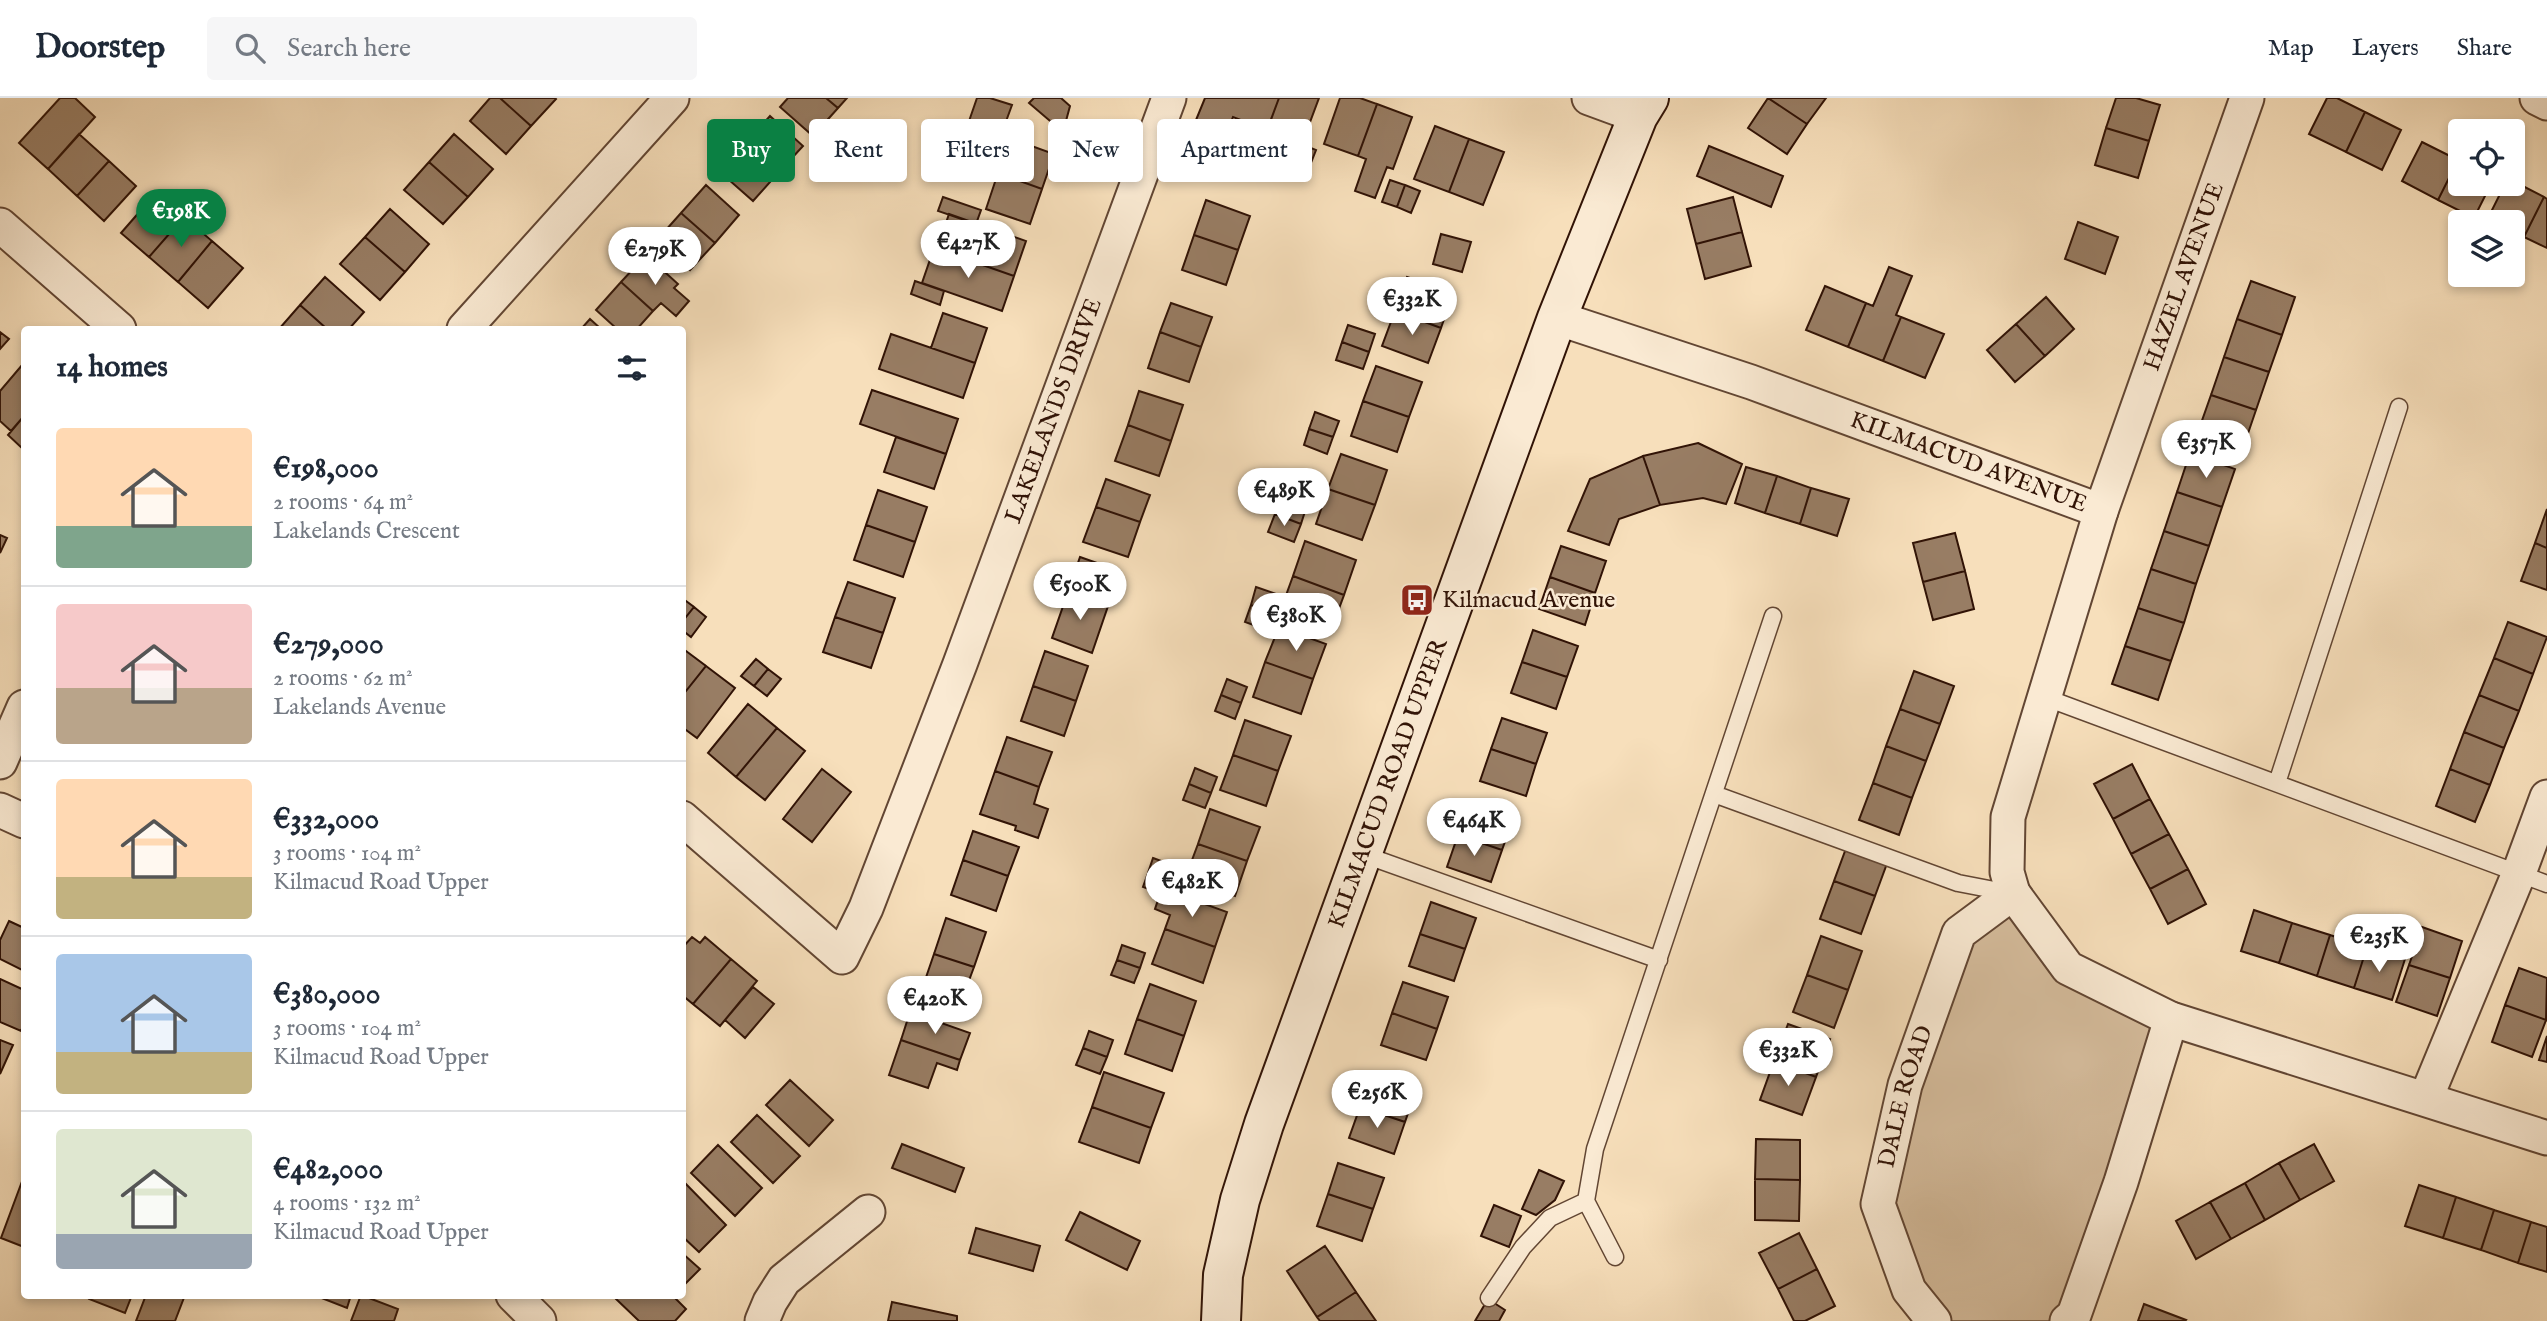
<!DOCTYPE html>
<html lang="en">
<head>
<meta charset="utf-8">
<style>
  :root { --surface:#fff; --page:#f6f6f7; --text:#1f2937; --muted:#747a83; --line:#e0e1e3; --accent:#0b8043 }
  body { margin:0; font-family:"IM FELL English",serif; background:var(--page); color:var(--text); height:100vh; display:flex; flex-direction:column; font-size:26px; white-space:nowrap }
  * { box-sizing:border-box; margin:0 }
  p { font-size:23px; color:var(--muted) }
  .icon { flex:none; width:38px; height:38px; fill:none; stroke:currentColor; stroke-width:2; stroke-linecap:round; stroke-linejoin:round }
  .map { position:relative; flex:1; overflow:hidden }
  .drawer { position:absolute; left:21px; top:228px; width:665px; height:973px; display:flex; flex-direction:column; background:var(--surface); border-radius:7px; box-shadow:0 4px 10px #0003 }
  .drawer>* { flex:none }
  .top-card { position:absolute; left:707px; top:21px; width:665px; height:63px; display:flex; gap:14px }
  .controls { position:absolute; left:2448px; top:21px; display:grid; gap:14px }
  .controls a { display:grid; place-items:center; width:77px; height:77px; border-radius:7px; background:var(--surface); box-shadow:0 4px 10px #0003; font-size:35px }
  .price { position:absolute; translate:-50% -60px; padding:0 16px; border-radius:24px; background:#fff; color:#222; font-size:23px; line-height:46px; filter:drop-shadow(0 2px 4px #0008) }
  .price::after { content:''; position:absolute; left:50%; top:42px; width:21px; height:16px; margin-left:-10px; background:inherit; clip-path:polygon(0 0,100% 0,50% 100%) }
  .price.on { background:var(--accent); color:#fff }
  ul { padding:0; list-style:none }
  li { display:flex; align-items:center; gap:21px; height:175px; padding:0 35px }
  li+li { border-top:2px solid var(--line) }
  li span { display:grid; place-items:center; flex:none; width:196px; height:140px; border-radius:7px; color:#555 }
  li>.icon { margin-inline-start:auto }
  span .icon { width:84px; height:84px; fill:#fffc; stroke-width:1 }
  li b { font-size:30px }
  h2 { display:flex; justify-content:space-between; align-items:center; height:84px; padding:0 35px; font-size:30px }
  .tag { padding:0 24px; border-radius:7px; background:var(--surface); box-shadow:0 4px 10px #0003; font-size:24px; line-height:63px }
  .tag.on { background:var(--accent); color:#fff }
  header { display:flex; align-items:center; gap:42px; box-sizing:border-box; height:98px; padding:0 35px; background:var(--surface); border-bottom:2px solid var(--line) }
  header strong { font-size:33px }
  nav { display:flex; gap:38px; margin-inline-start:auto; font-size:24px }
  .search { width:490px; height:63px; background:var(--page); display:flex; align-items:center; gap:18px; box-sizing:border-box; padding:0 24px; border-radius:7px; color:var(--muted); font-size:26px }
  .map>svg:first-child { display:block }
</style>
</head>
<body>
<header>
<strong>Doorstep</strong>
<div class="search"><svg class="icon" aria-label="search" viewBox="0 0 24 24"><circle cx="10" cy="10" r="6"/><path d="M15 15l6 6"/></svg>Search here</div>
<nav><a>Map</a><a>Layers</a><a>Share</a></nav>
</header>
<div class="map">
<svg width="2547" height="1223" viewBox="0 0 2547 1223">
  <rect width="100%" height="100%" fill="#f7dfbb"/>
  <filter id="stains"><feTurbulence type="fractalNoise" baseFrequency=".00286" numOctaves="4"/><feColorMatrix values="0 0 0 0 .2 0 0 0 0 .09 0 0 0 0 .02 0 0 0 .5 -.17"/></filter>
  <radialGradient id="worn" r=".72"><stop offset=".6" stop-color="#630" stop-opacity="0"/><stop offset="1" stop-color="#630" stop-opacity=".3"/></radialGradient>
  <path fill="#d5bc9c" stroke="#836851" stroke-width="2" d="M2014 796 2068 871 2170 921 2067 1223H1935L1879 1106 1959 835Z"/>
  <path fill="#987d64" stroke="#311306" stroke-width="2" d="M60 0H75L95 19 48 71 19 45Z
    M490 0H500L531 28 506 56 470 23Z
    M500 0H555L556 1 531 28Z
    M788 0H826L838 10 813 38 780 9Z
    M826 0H847L838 10Z
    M977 0H990L1012 7 1001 37 968 26Z
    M1034 0H1061L1070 8 1063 34 1029 5Z
    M1205 0H1279L1267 32 1233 19 1227 34 1196 22Z
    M1279 0H1319L1291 75 1256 62Z
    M1340 0H1360L1377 6 1358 58 1324 46Z
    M1768 0 1807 26 1787 56 1748 30Z
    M1768 0H1826L1807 26Z
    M2116 0H2136L2160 7 2149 43 2106 30Z
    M2327 0H2337L2365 14 2346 54 2309 36Z
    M1377 6 1412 19 1393 71 1387 69 1375 100 1355 93 1366 61 1358 58Z
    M2365 14 2401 32 2382 72 2346 54Z
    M770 18 803 48 778 75 745 46Z
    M1435 28 1469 41 1449 94 1414 81Z
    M2106 30 2149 43 2138 80 2095 67Z
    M987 32 1054 56 1042 91 975 67Z
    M79 36 109 63 77 98 48 71Z
    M454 36 493 71 468 99 429 64Z
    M1469 41 1504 54 1483 107 1449 94Z
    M2422 44 2458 62 2438 102 2402 83Z
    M745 46 778 75 753 103 720 74Z
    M1301 46 1316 52 1305 80 1291 75Z
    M1709 48 1783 78 1771 109 1697 78Z
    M2458 62 2460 63V86H2491L2474 120 2438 102Z
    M109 63 136 88 104 123 77 98Z
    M429 64 468 99 443 126 404 92Z
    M998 75 1042 91 1030 126 986 111Z
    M1390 82 1405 87 1397 109 1382 104Z
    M2513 83 2544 99 2524 139 2513 133V124H2495L2488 120 2505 86H2513Z
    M706 87 739 117 715 145 681 115Z
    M1405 87 1420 93 1411 115 1397 109Z
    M156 95 184 119 149 159 121 135Z
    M943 99 981 112 976 126 938 113Z
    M1733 99 1742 134 1696 146 1687 111Z
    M2544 99 2547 101V150L2524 139Z
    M1206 102 1250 118 1238 152 1194 137Z
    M390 111 429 146 405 174 365 139Z
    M681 115 715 145 690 172 657 142Z
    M949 116 1026 143 1014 178 937 151Z
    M184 119 212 143 178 184 149 159Z
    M2078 124 2118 139 2105 176 2065 161Z
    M1742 134 1751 168 1705 181 1696 146Z
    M1441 136 1471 144 1462 174 1433 166Z
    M1194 137 1238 152 1226 187 1182 172Z
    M365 139 405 174 380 202 340 166Z
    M212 143 243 170 208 210 178 184Z
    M934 150 1014 178 1002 213 922 185Z
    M646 157 678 186 674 190 689 203 676 218 661 205 653 213 621 184Z
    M1889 169 1912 178 1896 217 1901 219 1883 263 1848 249 1866 205 1873 208Z
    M325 179 364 214 349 231H327L300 207Z
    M1407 179 1453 195 1441 230 1395 213Z
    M915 183 944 193 940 207 911 196Z
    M2251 183 2295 199 2282 237 2237 221Z
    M621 184 653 213 637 231H617L596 212Z
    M1825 188 1866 205 1848 249 1806 232Z
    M2046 199 2074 231 2045 258 2016 226Z
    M1171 205 1212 219 1201 249 1160 234Z
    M300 207 327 231H279Z
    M1395 213 1441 230 1428 265 1382 248Z
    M943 215 987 230 975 265 931 250Z
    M1901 219 1944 236 1925 280 1883 263Z
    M590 221 601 231H581Z
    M2237 221 2282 237 2269 274 2224 259Z
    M2016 226 2045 258 2015 284 1987 252Z
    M1348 227 1375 236 1369 254 1342 244Z
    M0 234 9 241 0 251Z
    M1160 234 1201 249 1189 284 1148 270Z
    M891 236 975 265 963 300 879 271Z
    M1342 244 1369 254 1363 271 1336 262Z
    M2224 259 2269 274 2256 312 2211 297Z
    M23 266 24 318 11 333 0 323V293Z
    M1376 268 1422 284 1409 319 1363 303Z
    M872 292 958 321 946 356 860 326Z
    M1139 293 1183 307 1171 343 1128 327Z
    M2211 297 2256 312 2243 350 2198 334Z
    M1363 303 1409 319 1397 354 1351 338Z
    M1315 314 1339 323 1333 339 1309 331Z
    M24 318V352L8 337Z
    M1128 327 1171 343 1159 378 1115 363Z
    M1309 331 1333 339 1327 356 1304 347Z
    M896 339 946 356 934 391 884 374Z
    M1698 345 1742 366 1726 406 1703 400 1660 407 1643 358Z
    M2190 355 2235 371 2222 409 2177 394Z
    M1341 356 1387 372 1375 407 1328 391Z
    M1643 358 1660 407 1619 421 1609 447 1568 433 1590 381Z
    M1746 369 1777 378 1765 415 1735 405Z
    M1777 378 1811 390 1800 426 1765 415Z
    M1106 381 1150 397 1140 424 1096 409Z
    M1811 390 1849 401 1837 438 1800 426Z
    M1328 391 1375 407 1362 442 1316 426Z
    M878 392 927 409 915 444 866 427Z
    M2177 394 2222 409 2209 448 2164 433Z
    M1281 398 1307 407 1301 426 1275 416Z
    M1096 409 1140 424 1128 459 1083 444Z
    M2547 411V450L2535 445Z
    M1275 416 1301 426 1294 444 1268 434Z
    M866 427 915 444 903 479 854 462Z
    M2164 433 2209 448 2196 486 2151 471Z
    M1955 435 1965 473 1923 484 1913 445Z
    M0 437 7 440 0 455Z
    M1305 443 1356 462 1344 497 1293 478Z
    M2535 445 2547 450V492L2521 483Z
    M1561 448 1606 463 1595 495 1550 479Z
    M1080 459 1120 473 1108 508 1068 494Z
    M2151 471 2196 486 2184 525 2138 510Z
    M1965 473 1974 511 1933 522 1923 484Z
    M1293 478 1344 497 1331 532 1280 514Z
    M1550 479 1595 495 1585 527 1539 511Z
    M848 484 895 500 883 535 835 519Z
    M1256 489 1279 497 1273 514 1251 507Z
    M1068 494 1108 508 1092 555 1052 540Z
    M682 500 694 509 682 524Z
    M1251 507 1273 514 1267 532 1245 524Z
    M694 509 706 519 691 539 682 532V524Z
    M2138 510 2184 525 2171 563 2125 548Z
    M835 519 883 535 871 570 823 554Z
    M2508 524 2547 539 2533 576 2494 560Z
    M1279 529 1326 546 1313 581 1265 564Z
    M1533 532 1578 548 1567 579 1522 564Z
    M2125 548 2171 563 2158 602 2112 586Z
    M682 550 706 568 682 598Z
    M1045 553 1088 568 1076 603 1033 588Z
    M2494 560 2533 576 2519 613 2479 597Z
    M756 561 768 571 754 588 741 578Z
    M1265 564 1313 581 1301 616 1253 599Z
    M1522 564 1567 579 1556 611 1511 595Z
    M706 568 735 590 697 640 682 629V598Z
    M768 571 781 581 767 598 754 588Z
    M1914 573 1954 588 1940 626 1900 611Z
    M1227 581 1247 589 1241 605 1221 597Z
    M1033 588 1076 603 1064 638 1021 623Z
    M1221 597 1241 605 1235 621 1215 613Z
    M2479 597 2519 613 2504 650 2464 634Z
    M748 606 777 630 736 679 708 655Z
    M1900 611 1940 626 1926 663 1886 648Z
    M1502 620 1547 635 1536 666 1491 651Z
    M1245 622 1291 638 1278 673 1233 657Z
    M777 630 805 653 765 702 736 679Z
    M2464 634 2504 650 2490 687 2450 671Z
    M1007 639 1052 654 1039 689 995 673Z
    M1886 648 1926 663 1912 700 1873 685Z
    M1491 651 1536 666 1526 698 1480 683Z
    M1233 657 1278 673 1266 708 1220 692Z
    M2132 666 2150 701 2113 721 2094 686Z
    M1195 670 1217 679 1211 695 1189 686Z
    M822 671 851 694 812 744 783 721Z
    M2450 671 2490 687 2475 724 2436 708Z
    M995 673 1039 689 1034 706 1048 711 1038 740 1015 732 1016 728 980 716Z
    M1873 685 1912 700 1899 737 1859 722Z
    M1189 686 1211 695 1205 710 1183 702Z
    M2150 701 2169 736 2131 756 2113 721Z
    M1468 705 1513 721 1502 752 1458 737Z
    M1210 711 1260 729 1247 763 1198 746Z
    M973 733 1019 749 1008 778 963 762Z
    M2169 736 2188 771 2150 791 2131 756Z
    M1458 737 1502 752 1491 784 1447 769Z
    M1848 745 1889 760 1875 798 1834 783Z
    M1198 746 1247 763 1235 798 1185 781Z
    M1153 760 1175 768 1170 783 1148 775Z
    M963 762 1008 778 996 813 951 797Z
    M2188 771 2206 806 2168 826 2150 791Z
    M1148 775 1170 783 1165 797 1143 789Z
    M1834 783 1875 798 1861 836 1820 821Z
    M1160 796 1175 801 1177 796 1227 814 1215 849 1165 831 1170 817 1155 811Z
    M1431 804 1476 820 1465 851 1420 836Z
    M2254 812 2292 825 2279 865 2241 853Z
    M946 820 986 834 974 869 934 856Z
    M9 823 24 830V873L0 861V842Z
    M2292 825 2330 837 2317 878 2279 865Z
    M2422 829 2462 843 2450 880 2409 867Z
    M1165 831 1215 849 1203 885 1152 866Z
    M1420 836 1465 851 1454 883 1409 868Z
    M2330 837 2367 849 2354 890 2317 878Z
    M1821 838 1862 853 1848 892 1807 877Z
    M692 839 700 845 705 839 731 861 693 906 682 897V850Z
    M1122 847 1145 855 1140 870 1117 862Z
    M2367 849 2405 861 2392 902 2354 890Z
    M934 856 974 869 961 904 922 891Z
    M731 861 757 883 720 928 693 906Z
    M1117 862 1140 870 1134 885 1111 877Z
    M2409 867 2450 880 2437 918 2396 904Z
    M2519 870 2547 880 2546 922 2505 907Z
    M1807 877 1848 892 1834 930 1793 914Z
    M0 881 24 892V926L21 933 0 924Z
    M1403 884 1448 899 1437 931 1392 915Z
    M1150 886 1196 903 1184 938 1137 921Z
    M753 889 774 906 745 940 725 922Z
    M2505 907 2546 922 2532 959 2492 944Z
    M910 914 970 935 960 962 901 942Z
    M1392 915 1437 931 1426 962 1381 947Z
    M1137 921 1184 938 1172 973 1125 956Z
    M1788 926 1830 941 1816 979 1774 963Z
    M1089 933 1113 942 1107 959 1083 950Z
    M2547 938V964L2539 962Z
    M0 942 13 947 0 976Z
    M901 942 960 962 957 972 937 965 928 990 889 977Z
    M1083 950 1107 959 1100 976 1076 967Z
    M1774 963 1816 979 1802 1017 1760 1002Z
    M1104 974 1164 995 1151 1030 1092 1009Z
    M1371 977 1416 992 1405 1024 1360 1009Z
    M790 982 833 1022 809 1048 766 1007Z
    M1092 1009 1151 1030 1139 1065 1079 1044Z
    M1360 1009 1405 1024 1394 1056 1349 1040Z
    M757 1017 800 1058 773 1085 731 1044Z
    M1756 1041 1800 1042V1082L1755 1081Z
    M902 1046 964 1070 955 1094 892 1070Z
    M2314 1046 2334 1083 2300 1102 2279 1065Z
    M718 1047 762 1090 735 1118 691 1075Z
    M1338 1065 1384 1080 1373 1111 1328 1096Z
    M2279 1065 2300 1102 2265 1122 2245 1085Z
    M1539 1072 1564 1083 1555 1102 1536 1117 1522 1111Z
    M24 1078V1149L1 1140Z
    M1755 1081 1800 1082 1799 1123 1755 1122Z
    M683 1083 726 1127 699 1154 682 1138Z
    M2245 1085 2265 1122 2231 1141 2210 1104Z
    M2419 1087 2456 1099 2443 1140 2405 1128Z
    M1328 1096 1373 1111 1362 1143 1317 1128Z
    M2456 1099 2494 1112 2481 1152 2443 1140Z
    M2210 1104 2231 1141 2196 1161 2176 1123Z
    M1494 1107 1521 1118 1509 1149 1481 1138Z
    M2494 1112 2531 1124 2518 1165 2481 1152Z
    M1080 1114 1140 1143 1127 1172 1066 1142Z
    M2531 1124 2547 1129V1174L2518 1165Z
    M976 1130 1040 1148 1033 1173 969 1155Z
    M1799 1135 1817 1171 1778 1191 1759 1155Z
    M1325 1148 1356 1194 1317 1219 1287 1173Z
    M682 1155 700 1171 682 1189Z
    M1817 1171 1835 1208 1805 1223H1794L1778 1191Z
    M1356 1194 1376 1223H1320L1317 1219Z
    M90 1197H132L125 1215 89 1201Z
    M146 1197H185L175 1223H136Z
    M314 1197H351L347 1210Z
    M361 1197 398 1211 394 1223H351Z
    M615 1197H672L686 1211 675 1223H639L614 1199Z
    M1488 1201 1505 1212 1499 1223H1475Z
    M892 1204 957 1218V1223H888Z
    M2144 1206 2186 1222 2185 1223H2138Z"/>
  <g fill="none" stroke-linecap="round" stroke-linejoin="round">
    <defs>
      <path id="lane" d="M2044 599 2547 786
        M2277 685 2399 309
        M1714 696 1958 785 2010 795
        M1362 756 1659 862
        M1586 1103 1615 1159
        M1489 1200 1523 1149 1550 1120 1586 1103 1595 1051 1773 518"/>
      <g id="street">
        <path d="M1589 0 1638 18"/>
        <path d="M2537 0 2547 5"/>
        <path d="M0 127 119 231"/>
        <path id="s1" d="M1557 220 1751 284 2101 413"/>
        <path d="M464 231 672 0"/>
        <path d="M0 664 24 609"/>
        <path d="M0 712 24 723"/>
        <path id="s2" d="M682 720 842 859 866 810 960 566 1169 0"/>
        <path d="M2013 795 2068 870 2171 921 2547 1040"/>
        <path d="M2426 1000 2519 775 2547 699"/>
        <path d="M513 1197 539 1223"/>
        <path d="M762 1223 770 1204 784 1182 868 1114"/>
        <path id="s3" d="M1934 1223 1909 1192 1878 1106 1905 987 1959 835 2013 795 2007 774 2008 719 2101 413 2247 0"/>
        <path d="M2067 1223 2074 1217 2121 1084 2171 921"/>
      </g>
      <g id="secondary">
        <path id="s4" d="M1221 1223 1223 1177 1240 1102 1264 1026 1557 220 1638 18 1649 0"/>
      </g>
    </defs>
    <use href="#lane" stroke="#624633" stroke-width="19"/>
    <use href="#street" stroke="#624633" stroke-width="37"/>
    <use href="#secondary" stroke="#311306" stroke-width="42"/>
    <use href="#lane" stroke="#faead3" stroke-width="16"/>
    <use href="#street" stroke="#faead3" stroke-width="33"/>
    <use href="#secondary" stroke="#faead3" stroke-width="38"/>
  </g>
  <defs>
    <symbol id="bus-square" viewBox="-11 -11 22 22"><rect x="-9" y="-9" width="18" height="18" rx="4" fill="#8f2418" stroke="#faead3"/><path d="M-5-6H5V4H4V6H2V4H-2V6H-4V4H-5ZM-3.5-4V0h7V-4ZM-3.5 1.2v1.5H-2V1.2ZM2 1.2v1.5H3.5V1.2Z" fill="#fff"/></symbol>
  </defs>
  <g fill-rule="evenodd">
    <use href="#bus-square" x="1398" y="483" width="38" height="38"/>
  </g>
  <g text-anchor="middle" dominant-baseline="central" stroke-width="5" stroke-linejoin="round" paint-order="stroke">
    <g font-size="24" fill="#311306" stroke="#faead3">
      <text stroke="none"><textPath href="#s3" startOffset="1127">HAZEL AVENUE</textPath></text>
      <text stroke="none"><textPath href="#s2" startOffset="798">LAKELANDS DRIVE</textPath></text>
      <text stroke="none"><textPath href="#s1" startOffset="436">KILMACUD AVENUE</textPath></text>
      <text stroke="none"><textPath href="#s4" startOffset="565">KILMACUD ROAD UPPER</textPath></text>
      <text stroke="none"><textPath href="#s3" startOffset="242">DALE ROAD</textPath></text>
    </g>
    <g font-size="24" fill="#311306" stroke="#faead3" text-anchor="start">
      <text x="1442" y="502">Kilmacud Avenue</text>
    </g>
  </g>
  <rect width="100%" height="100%" filter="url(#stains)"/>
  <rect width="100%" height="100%" fill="url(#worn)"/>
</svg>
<div class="controls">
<a><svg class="icon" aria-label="locate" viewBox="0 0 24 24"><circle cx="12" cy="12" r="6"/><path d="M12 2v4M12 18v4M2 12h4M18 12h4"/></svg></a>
<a><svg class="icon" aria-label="layers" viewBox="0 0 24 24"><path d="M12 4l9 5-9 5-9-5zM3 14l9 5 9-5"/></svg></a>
</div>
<b class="price on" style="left:181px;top:151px">€198K</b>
<b class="price" style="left:968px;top:182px">€427K</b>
<b class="price" style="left:655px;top:189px">€279K</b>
<b class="price" style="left:1412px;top:239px">€332K</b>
<b class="price" style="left:2206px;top:382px">€357K</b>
<b class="price" style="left:1284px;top:430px">€489K</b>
<b class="price" style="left:1080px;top:524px">€500K</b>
<b class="price" style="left:1296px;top:555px">€380K</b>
<b class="price" style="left:1474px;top:760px">€464K</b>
<b class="price" style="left:1192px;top:821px">€482K</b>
<b class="price" style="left:2379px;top:876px">€235K</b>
<b class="price" style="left:935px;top:938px">€420K</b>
<b class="price" style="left:1788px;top:990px">€332K</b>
<b class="price" style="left:1377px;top:1032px">€256K</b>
<div class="top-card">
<a class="tag on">Buy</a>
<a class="tag">Rent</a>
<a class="tag">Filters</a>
<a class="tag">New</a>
<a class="tag">Apartment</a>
</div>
<section class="drawer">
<h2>14 homes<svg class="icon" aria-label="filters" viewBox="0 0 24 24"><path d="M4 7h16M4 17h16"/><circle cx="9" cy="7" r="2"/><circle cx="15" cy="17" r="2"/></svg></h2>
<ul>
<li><span style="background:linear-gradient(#ffd9b3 70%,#7fa58c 0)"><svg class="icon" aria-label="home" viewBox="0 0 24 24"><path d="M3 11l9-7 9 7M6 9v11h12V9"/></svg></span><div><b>€198,000</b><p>2 rooms · 64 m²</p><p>Lakelands Crescent</p></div></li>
<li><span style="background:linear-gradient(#f6c9c9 60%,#b9a48a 0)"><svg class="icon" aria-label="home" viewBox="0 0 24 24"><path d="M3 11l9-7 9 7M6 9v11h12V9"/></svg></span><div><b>€279,000</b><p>2 rooms · 62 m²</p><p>Lakelands Avenue</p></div></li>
<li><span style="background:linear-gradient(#ffd9b3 70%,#c2b280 0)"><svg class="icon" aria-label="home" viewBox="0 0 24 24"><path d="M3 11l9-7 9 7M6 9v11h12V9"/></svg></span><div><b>€332,000</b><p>3 rooms · 104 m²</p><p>Kilmacud Road Upper</p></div></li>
<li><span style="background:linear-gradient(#a9c7e8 70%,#c2b280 0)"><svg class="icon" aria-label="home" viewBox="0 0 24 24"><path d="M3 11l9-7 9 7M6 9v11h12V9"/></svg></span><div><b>€380,000</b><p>3 rooms · 104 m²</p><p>Kilmacud Road Upper</p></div></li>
<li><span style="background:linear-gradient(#dfe7d0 75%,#9aa5b1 0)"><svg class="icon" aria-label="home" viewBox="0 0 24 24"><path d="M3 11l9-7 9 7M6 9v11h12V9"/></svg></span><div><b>€482,000</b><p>4 rooms · 132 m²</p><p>Kilmacud Road Upper</p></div></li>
</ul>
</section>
</div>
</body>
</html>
